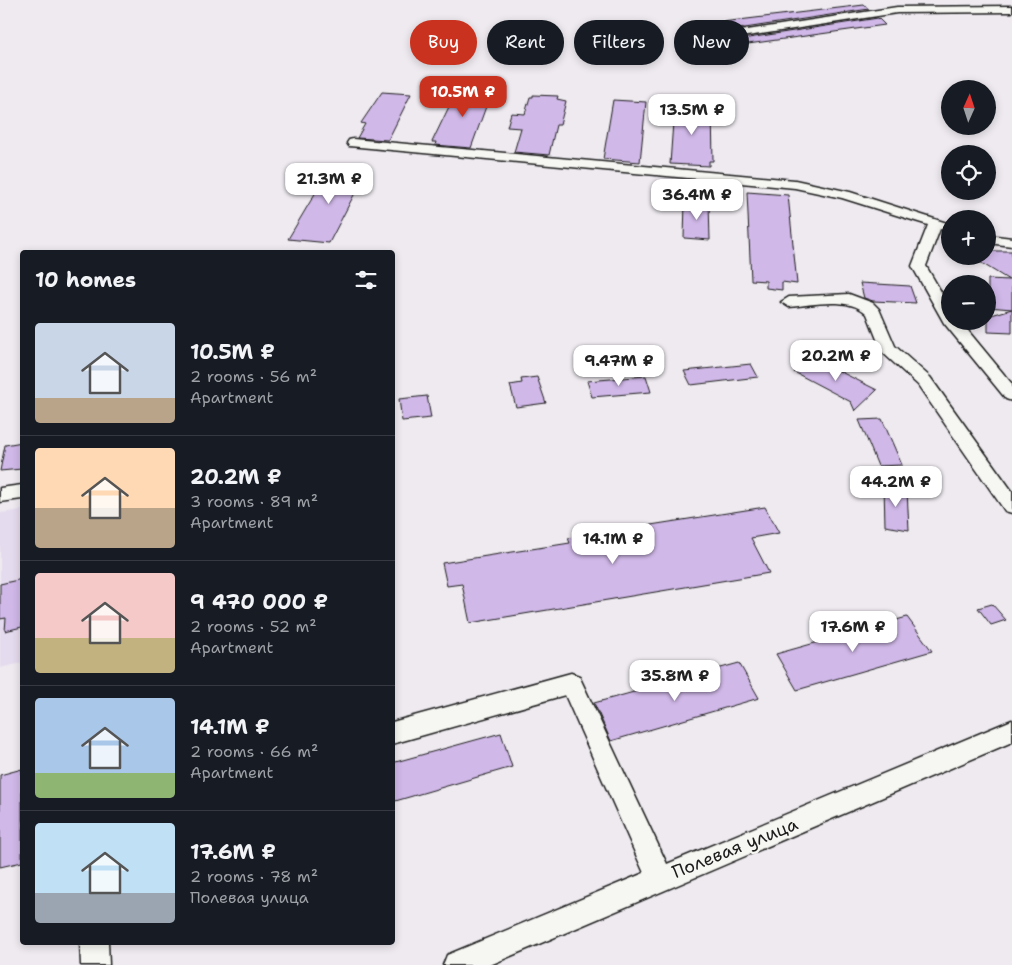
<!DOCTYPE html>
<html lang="en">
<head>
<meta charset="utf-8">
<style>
  :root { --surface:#171b24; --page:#242831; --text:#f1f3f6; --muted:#9ea1a6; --line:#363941; --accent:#c8321e }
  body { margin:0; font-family:"Shantell Sans",sans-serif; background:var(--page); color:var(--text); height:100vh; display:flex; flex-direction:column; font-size:19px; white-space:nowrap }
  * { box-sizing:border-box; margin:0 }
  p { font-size:16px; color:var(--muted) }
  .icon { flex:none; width:28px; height:28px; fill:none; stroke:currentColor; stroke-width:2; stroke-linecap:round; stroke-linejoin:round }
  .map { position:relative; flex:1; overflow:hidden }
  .drawer { position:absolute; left:20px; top:250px; width:375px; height:695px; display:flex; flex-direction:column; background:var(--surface); border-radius:5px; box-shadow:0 2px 8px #0003 }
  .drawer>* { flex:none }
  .top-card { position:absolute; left:410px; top:20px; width:475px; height:45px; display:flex; gap:10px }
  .needle { width:32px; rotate:3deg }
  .buttons { position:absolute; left:941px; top:80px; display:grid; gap:10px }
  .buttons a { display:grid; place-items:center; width:55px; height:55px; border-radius:50%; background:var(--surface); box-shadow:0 2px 8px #0003; font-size:25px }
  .price { position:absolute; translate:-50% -42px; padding:0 11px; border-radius:10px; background:#fff; color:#222; font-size:16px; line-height:32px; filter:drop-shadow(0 1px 2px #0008) }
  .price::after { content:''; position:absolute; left:50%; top:30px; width:15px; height:11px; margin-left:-8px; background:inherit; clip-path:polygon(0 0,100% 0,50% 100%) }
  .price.current { background:var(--accent); color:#fff }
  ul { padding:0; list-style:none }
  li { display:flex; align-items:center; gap:15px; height:125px; padding:0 15px }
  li+li { border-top:1px solid var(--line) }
  li span { display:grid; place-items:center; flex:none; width:140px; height:100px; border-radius:5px; color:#555 }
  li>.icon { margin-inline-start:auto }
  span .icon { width:60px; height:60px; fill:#fffc; stroke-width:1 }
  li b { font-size:21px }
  h2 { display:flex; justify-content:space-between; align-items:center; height:60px; padding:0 15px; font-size:21px }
  .pill { padding:0 18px; border-radius:22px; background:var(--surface); box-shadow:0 2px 8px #0003; font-size:18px; line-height:45px }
  .pill.current { background:var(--accent); color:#fff }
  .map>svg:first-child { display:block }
</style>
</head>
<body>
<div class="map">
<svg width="1012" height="965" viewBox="0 0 1012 965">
  <rect width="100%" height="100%" fill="#eeeaf0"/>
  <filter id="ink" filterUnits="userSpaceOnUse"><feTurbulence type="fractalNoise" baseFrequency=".02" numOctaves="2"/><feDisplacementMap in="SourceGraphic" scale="10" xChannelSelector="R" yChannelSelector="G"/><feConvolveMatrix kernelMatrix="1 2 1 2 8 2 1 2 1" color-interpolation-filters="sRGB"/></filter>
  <g filter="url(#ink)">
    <path fill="#e5dbee" d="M22 510V663L0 668V513Z"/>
    <path fill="#d0b8e8" stroke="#1c1c1c" d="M864 5 869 9 732 30 722 22Z
      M878 18 885 25 748 44 742 39Z
      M458 88 492 90 471 148 435 145 436 142H432Z
      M382 92 411 94 388 140 357 138 365 124 361 123Z
      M533 95 558 96 557 99 566 101 560 125H556L549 155 514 152 521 128 507 127 511 113 525 114 530 97H533Z
      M613 100 646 102 640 162 603 159Z
      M690 104 709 106V109L712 110 713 161H709V166L670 164 674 108 690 109Z
      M332 165 368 168 329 243 288 239Z
      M747 192 788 195 797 284 782 282V290L766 288V281L751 280Z
      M685 201 709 203 710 240 684 238Z
      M988 251H1012V309L988 307V279L1009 280 970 256H988Z
      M860 283 910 286 916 303 873 301 864 298Z
      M1012 309V333L988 332V316Z
      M811 357 877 390 855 411 851 402 794 372Z
      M751 364 758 377 691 385 684 371Z
      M646 376 651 392 592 397 587 381Z
      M537 377 546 403 516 407 510 385 522 383 521 379Z
      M427 396 431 418 402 421 399 399Z
      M882 419 902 465 878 466 859 420Z
      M22 442V469L0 471 5 445Z
      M884 486 907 490 909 530 885 526Z
      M765 507 779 533 751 538 769 573 470 623 462 584 447 586 442 563 570 543 568 538Z
      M22 579V627L5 631 6 618 0 619V584Z
      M992 604 1006 620 991 625 978 608Z
      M907 617 932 651 797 690 776 654Z
      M739 663 759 698 611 741 594 703Z
      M501 733 512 767 392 802V763Z
      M22 769V862L0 867V775Z"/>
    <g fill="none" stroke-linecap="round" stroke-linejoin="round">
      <defs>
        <path id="minor" d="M1012 6V12L897 13 728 39 723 36 728 33 897 7Z
          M353 139 795 180 850 192 950 224V232L940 229 926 266 950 307V321H960L1012 384V401L1006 399 944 323 912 266 928 225 842 198 795 188 349 146 347 143 349 140Z
          M988 235 1012 238V246L988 243Z
          M849 294 873 303 879 309 895 346 930 377 1012 491V513L1005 511 918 385 882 352 867 314C849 296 812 305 789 307L781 302 789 297Z
          M22 485V499L0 502V488Z
          M571 673 579 676 667 864 1012 720V742L490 965H443L447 955 644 873 565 695 392 744V722Z
          M80 942H108L109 965H81Z"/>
      </defs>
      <use href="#minor" stroke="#1c1c1c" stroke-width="3"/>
      <use href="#minor" fill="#f6f6f2" fill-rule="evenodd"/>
    </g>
  </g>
  <g text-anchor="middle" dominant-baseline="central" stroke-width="4.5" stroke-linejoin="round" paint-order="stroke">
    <g font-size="18" fill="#1c1c1c" stroke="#f6f6f2">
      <text transform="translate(735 848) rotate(-22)">Полевая улица</text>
    </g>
  </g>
</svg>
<div class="buttons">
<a><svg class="needle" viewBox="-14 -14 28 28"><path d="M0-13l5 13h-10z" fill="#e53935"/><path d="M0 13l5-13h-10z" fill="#9ea1a6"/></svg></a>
<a><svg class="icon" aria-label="locate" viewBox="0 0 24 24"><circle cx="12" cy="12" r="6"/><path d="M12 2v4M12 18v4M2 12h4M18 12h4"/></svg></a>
<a>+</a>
<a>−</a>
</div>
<b class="price current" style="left:463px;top:118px">10.5M ₽</b>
<b class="price" style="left:692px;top:136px">13.5M ₽</b>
<b class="price" style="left:329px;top:205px">21.3M ₽</b>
<b class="price" style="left:697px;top:221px">36.4M ₽</b>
<b class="price" style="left:836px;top:382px">20.2M ₽</b>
<b class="price" style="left:619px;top:387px">9.47M ₽</b>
<b class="price" style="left:896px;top:508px">44.2M ₽</b>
<b class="price" style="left:613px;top:565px">14.1M ₽</b>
<b class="price" style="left:853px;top:653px">17.6M ₽</b>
<b class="price" style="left:675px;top:702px">35.8M ₽</b>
<div class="top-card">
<a class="pill current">Buy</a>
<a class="pill">Rent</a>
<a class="pill">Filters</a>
<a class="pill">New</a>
</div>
<section class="drawer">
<h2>10 homes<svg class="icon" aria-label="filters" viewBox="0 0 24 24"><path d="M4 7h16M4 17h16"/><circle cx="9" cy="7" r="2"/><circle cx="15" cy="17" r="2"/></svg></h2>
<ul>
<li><span style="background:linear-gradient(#c9d6e8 75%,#b9a48a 0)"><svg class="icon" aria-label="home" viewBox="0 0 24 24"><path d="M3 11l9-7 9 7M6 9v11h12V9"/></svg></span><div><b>10.5M ₽</b><p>2 rooms · 56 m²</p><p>Apartment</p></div></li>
<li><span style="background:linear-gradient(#ffd9b3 60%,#b9a48a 0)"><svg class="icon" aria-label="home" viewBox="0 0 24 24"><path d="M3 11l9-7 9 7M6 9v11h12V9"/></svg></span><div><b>20.2M ₽</b><p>3 rooms · 89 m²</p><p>Apartment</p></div></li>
<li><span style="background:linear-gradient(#f6c9c9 65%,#c2b280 0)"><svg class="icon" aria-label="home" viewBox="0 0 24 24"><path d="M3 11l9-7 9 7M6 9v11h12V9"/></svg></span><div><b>9 470 000 ₽</b><p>2 rooms · 52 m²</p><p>Apartment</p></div></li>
<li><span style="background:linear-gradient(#a9c7e8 75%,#8fb573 0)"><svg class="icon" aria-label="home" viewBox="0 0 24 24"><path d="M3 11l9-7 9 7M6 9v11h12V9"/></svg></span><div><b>14.1M ₽</b><p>2 rooms · 66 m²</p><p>Apartment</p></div></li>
<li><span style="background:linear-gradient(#bfe0f5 70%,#9aa5b1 0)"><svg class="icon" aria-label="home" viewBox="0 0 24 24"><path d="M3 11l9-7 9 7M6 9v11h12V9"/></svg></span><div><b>17.6M ₽</b><p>2 rooms · 78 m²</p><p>Полевая улица</p></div></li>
</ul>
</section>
</div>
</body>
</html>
